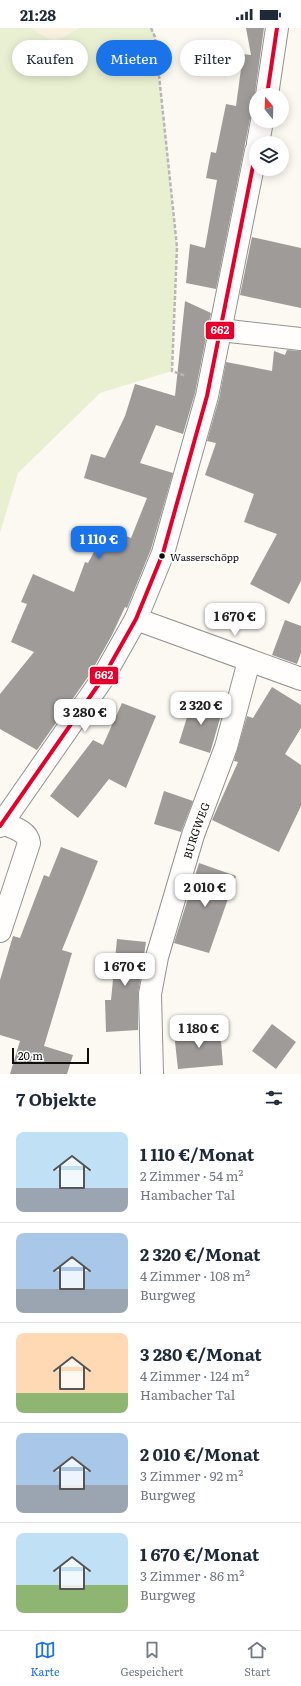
<!DOCTYPE html>
<html lang="de">
<head>
<meta charset="utf-8">
<style>
  :root { --surface:#fff; --page:#f6f6f7; --text:#1f2937; --muted:#747a83; --line:#e0e1e3; --accent:#1a73e8 }
  body { margin:0; font-family:Literata,serif; background:var(--page); color:var(--text); height:100vh; display:flex; flex-direction:column; font-size:15px; white-space:nowrap }
  * { box-sizing:border-box; margin:0 }
  p { font-size:13px; color:var(--muted) }
  .icon { flex:none; width:22px; height:22px; fill:none; stroke:currentColor; stroke-width:2; stroke-linecap:round; stroke-linejoin:round }
  .map { position:relative; height:1046px; overflow:hidden }
  .side { display:flex; flex-direction:column; background:var(--surface); flex:1 }
  .side>* { flex:none }
  .guide { position:absolute; left:12px; top:12px; width:277px; height:36px; display:flex; gap:8px }
  .needle { width:26px; rotate:341deg }
  .controls { position:absolute; left:249px; top:60px; display:grid; gap:8px }
  .controls a { display:grid; place-items:center; width:40px; height:40px; border-radius:50%; background:var(--surface); box-shadow:0 2px 10px #0003; font-size:20px }
  .scale { position:absolute; left:12px; bottom:10px; width:77px; box-sizing:border-box; padding-left:4px; border:2px solid #0e0e0e; border-top:0; font-size:11px; line-height:14px; white-space:nowrap; color:#0e0e0e; -webkit-text-stroke:3px #fff; paint-order:stroke }
  .price { position:absolute; translate:-50% -34px; padding:0 9px; border-radius:8px; background:#fff; color:#222; font-size:13px; line-height:26px; filter:drop-shadow(0 1px 2px #0008) }
  .price::after { content:''; position:absolute; left:50%; top:24px; width:12px; height:9px; margin-left:-6px; background:inherit; clip-path:polygon(0 0,100% 0,50% 100%) }
  .price.current { background:var(--accent); color:#fff }
  ul { padding:0; list-style:none }
  li { display:flex; align-items:center; gap:12px; height:100px; padding:0 16px }
  li+li { border-top:1px solid var(--line) }
  li span { display:grid; place-items:center; flex:none; width:112px; height:80px; border-radius:8px; color:#555 }
  li>.icon { margin-inline-start:auto }
  span .icon { width:48px; height:48px; fill:#fffc; stroke-width:1 }
  li b { font-size:17px }
  h2 { display:flex; justify-content:space-between; align-items:center; height:48px; padding:0 16px; font-size:17px }
  .chip { padding:0 14px; border-radius:18px; background:var(--surface); box-shadow:0 2px 10px #0003; font-size:14px; line-height:36px }
  .chip.current { background:var(--accent); color:#fff }
  .status { display:flex; justify-content:space-between; align-items:center; height:28px; padding:0 20px; background:var(--surface); direction:ltr }
  .status svg { height:11px; fill:currentColor }
  .dock { display:flex; justify-content:space-around; align-items:center; height:56px; border-top:1px solid var(--line); background:var(--surface); font-size:11px; color:var(--muted) }
  .dock a { display:grid; justify-items:center; gap:2px }
  .dock .current { color:var(--accent) }
  .map>svg:first-child { display:block }
</style>
</head>
<body>
<div class="status"><b>21:28</b><svg viewBox="0 0 49 12"><path d="M0 12V9h3v3zM5 12V6h3v6zM10 12V3h3v9zM15 12V0h3v12zM26 1h20v11H26zM47 4h2v5h-2z"/></svg></div>
<div class="map">
<svg width="301" height="1046" viewBox="0 0 301 1046">
  <rect width="100%" height="100%" fill="#fcf8f2"/>
  <path fill="#f8f1df" d="M31 0H80L54 14Z"/>
  <path fill="#e9f0d2" d="M0 0H31L54 14 80 0H151L155 9 177 219 172 343 100 365 18 445 0 505Z"/>
  <path fill="#9f9b98" d="M246 0H264L255 65 256 82 250 91 216 261 186 255 190 216 205 220 217 152 206 150 211 124 216 125 226 76 236 78 243 26 251 27Z
    M252 209 301 220V280L240 267Z
    M185 273 211 285 195 365 183 406 156 397 140 435 173 445 151 521 127 580 125 579 112 607 90 646 37 722 0 701V666L34 624 11 614 27 576 21 574 33 546 74 564 85 534 88 535 107 500 131 510 147 470 84 450 91 426 105 430 125 388 135 356 175 368Z
    M287 322 301 323V553L289 576 250 556 277 506 244 494 254 466 205 447 216 415 207 413 219 371 226 334 272 343 274 323 285 327Z
    M285 592 301 598V625L297 636 272 627Z
    M272 659 301 677V700L285 726 301 737V778L279 824 212 792 238 734 234 733 247 688 253 690Z
    M193 670 223 680 210 725 179 715Z
    M122 675 156 688 126 760 109 751 78 790 50 768 93 712 103 717Z
    M164 763 193 773 181 804 154 796Z
    M61 819 98 833 62 922 72 925 44 1018 73 1027 67 1046H10L20 1013 0 1007V952L13 908 20 910 44 847 49 849Z
    M199 835 236 848 209 925 174 915Z
    M117 911 146 914 138 966V1002L106 1004 105 972H111Z
    M272 996 296 1014 276 1041 252 1023Z
    M220 1001 223 1037 178 1041 174 1005Z"/>
  <g fill="none" stroke-linecap="round" stroke-linejoin="round">
    <defs>
      <g id="minor">
        <path d="M267 67 277 0"/>
        <path d="M258 115 262 93"/>
        <path d="M220 302 301 311"/>
        <path d="M136 591 301 651"/>
        <path d="M0 798 101 653 136 591 163 525 207 368 256 123"/>
        <path d="M0 903 29 815C28 803 12 799 2 795"/>
        <path id="s1" d="M152 1046 150 966 157 929 193 807 226 719 249 633"/>
      </g>
    </defs>
    <use href="#minor" stroke="#959391" stroke-width="24"/>
    <path stroke="#b8b7b6" stroke-width="2.5" stroke-dasharray="4 2" stroke-linecap="butt" d="M151 0 155 9 177 219 172 343 186 348"/>
    <use href="#minor" stroke="#fffefd" stroke-width="22"/>
    <defs>
      <path id="bus-1" d="M267 67 277 0
        M0 798 101 653 136 591 163 525 207 368 256 123"/>
    </defs>
    <use href="#bus-1" stroke="#fff" stroke-width="7"/>
    <use href="#bus-1" stroke="#e4002b" stroke-width="4"/>
  </g>
  <circle fill="#0e0e0e" stroke="#fff" stroke-width="1.5" cx="162" cy="528" r="3.5"/>
  <g text-anchor="middle" dominant-baseline="central" stroke-width="4" stroke-linejoin="round" paint-order="stroke">
    <g font-size="10" fill="#0e0e0e" stroke="#fff" text-anchor="start">
      <text x="170" y="528">Wasserschöpp</text>
    </g>
    <g font-size="11" fill="#0e0e0e" stroke="#fff">
      <text stroke="none"><textPath href="#s1" startOffset="250">BURGWEG</textPath></text>
    </g>
  </g>
  <g stroke="#fff" stroke-width="1.5">
    <rect x="205" y="293" width="30" height="19" rx="4" fill="#e4002b"/>
    <rect x="89" y="638" width="30" height="19" rx="4" fill="#e4002b"/>
  </g>
  <g font-size="11" text-anchor="middle" font-weight="bold" fill="#fff">
    <text x="220" y="306">662</text>
    <text x="104" y="651">662</text>
  </g>
</svg>
<div class="controls">
<a><svg class="needle" viewBox="-14 -14 28 28"><path d="M0-13l5 13h-10z" fill="#e53935"/><path d="M0 13l5-13h-10z" fill="#747a83"/></svg></a>
<a><svg class="icon" aria-label="layers" viewBox="0 0 24 24"><path d="M12 4l9 5-9 5-9-5zM3 14l9 5 9-5"/></svg></a>
</div>
<div class="scale">20 m</div>
<b class="price current" style="left:99px;top:532px">1 110 €</b>
<b class="price" style="left:235px;top:609px">1 670 €</b>
<b class="price" style="left:201px;top:698px">2 320 €</b>
<b class="price" style="left:85px;top:705px">3 280 €</b>
<b class="price" style="left:205px;top:880px">2 010 €</b>
<b class="price" style="left:125px;top:959px">1 670 €</b>
<b class="price" style="left:199px;top:1021px">1 180 €</b>
<div class="guide">
<a class="chip">Kaufen</a>
<a class="chip current">Mieten</a>
<a class="chip">Filter</a>
</div>
</div>
<section class="side">
<h2>7 Objekte<svg class="icon" aria-label="filters" viewBox="0 0 24 24"><path d="M4 7h16M4 17h16"/><circle cx="9" cy="7" r="2"/><circle cx="15" cy="17" r="2"/></svg></h2>
<ul>
<li><span style="background:linear-gradient(#bfe0f5 70%,#9aa5b1 0)"><svg class="icon" aria-label="home" viewBox="0 0 24 24"><path d="M3 11l9-7 9 7M6 9v11h12V9"/></svg></span><div><b>1 110 €/Monat</b><p>2 Zimmer · 54 m²</p><p>Hambacher Tal</p></div></li>
<li><span style="background:linear-gradient(#a9c7e8 70%,#9aa5b1 0)"><svg class="icon" aria-label="home" viewBox="0 0 24 24"><path d="M3 11l9-7 9 7M6 9v11h12V9"/></svg></span><div><b>2 320 €/Monat</b><p>4 Zimmer · 108 m²</p><p>Burgweg</p></div></li>
<li><span style="background:linear-gradient(#ffd9b3 75%,#8fb573 0)"><svg class="icon" aria-label="home" viewBox="0 0 24 24"><path d="M3 11l9-7 9 7M6 9v11h12V9"/></svg></span><div><b>3 280 €/Monat</b><p>4 Zimmer · 124 m²</p><p>Hambacher Tal</p></div></li>
<li><span style="background:linear-gradient(#a9c7e8 65%,#9aa5b1 0)"><svg class="icon" aria-label="home" viewBox="0 0 24 24"><path d="M3 11l9-7 9 7M6 9v11h12V9"/></svg></span><div><b>2 010 €/Monat</b><p>3 Zimmer · 92 m²</p><p>Burgweg</p></div></li>
<li><span style="background:linear-gradient(#bfe0f5 65%,#8fb573 0)"><svg class="icon" aria-label="home" viewBox="0 0 24 24"><path d="M3 11l9-7 9 7M6 9v11h12V9"/></svg></span><div><b>1 670 €/Monat</b><p>3 Zimmer · 86 m²</p><p>Burgweg</p></div></li>
</ul>
</section>
<nav class="dock">
<a class="current"><svg class="icon" aria-label="map" viewBox="0 0 24 24"><path d="M3 6l6-2 6 2 6-2v14l-6 2-6-2-6 2zM9 4v14M15 6v14"/></svg>Karte</a>
<a><svg class="icon" aria-label="saved" viewBox="0 0 24 24"><path d="M7 4h10v16l-5-4-5 4z"/></svg>Gespeichert</a>
<a><svg class="icon" aria-label="home" viewBox="0 0 24 24"><path d="M3 11l9-7 9 7M6 9v11h12V9"/></svg>Start</a>
</nav>
</body>
</html>
